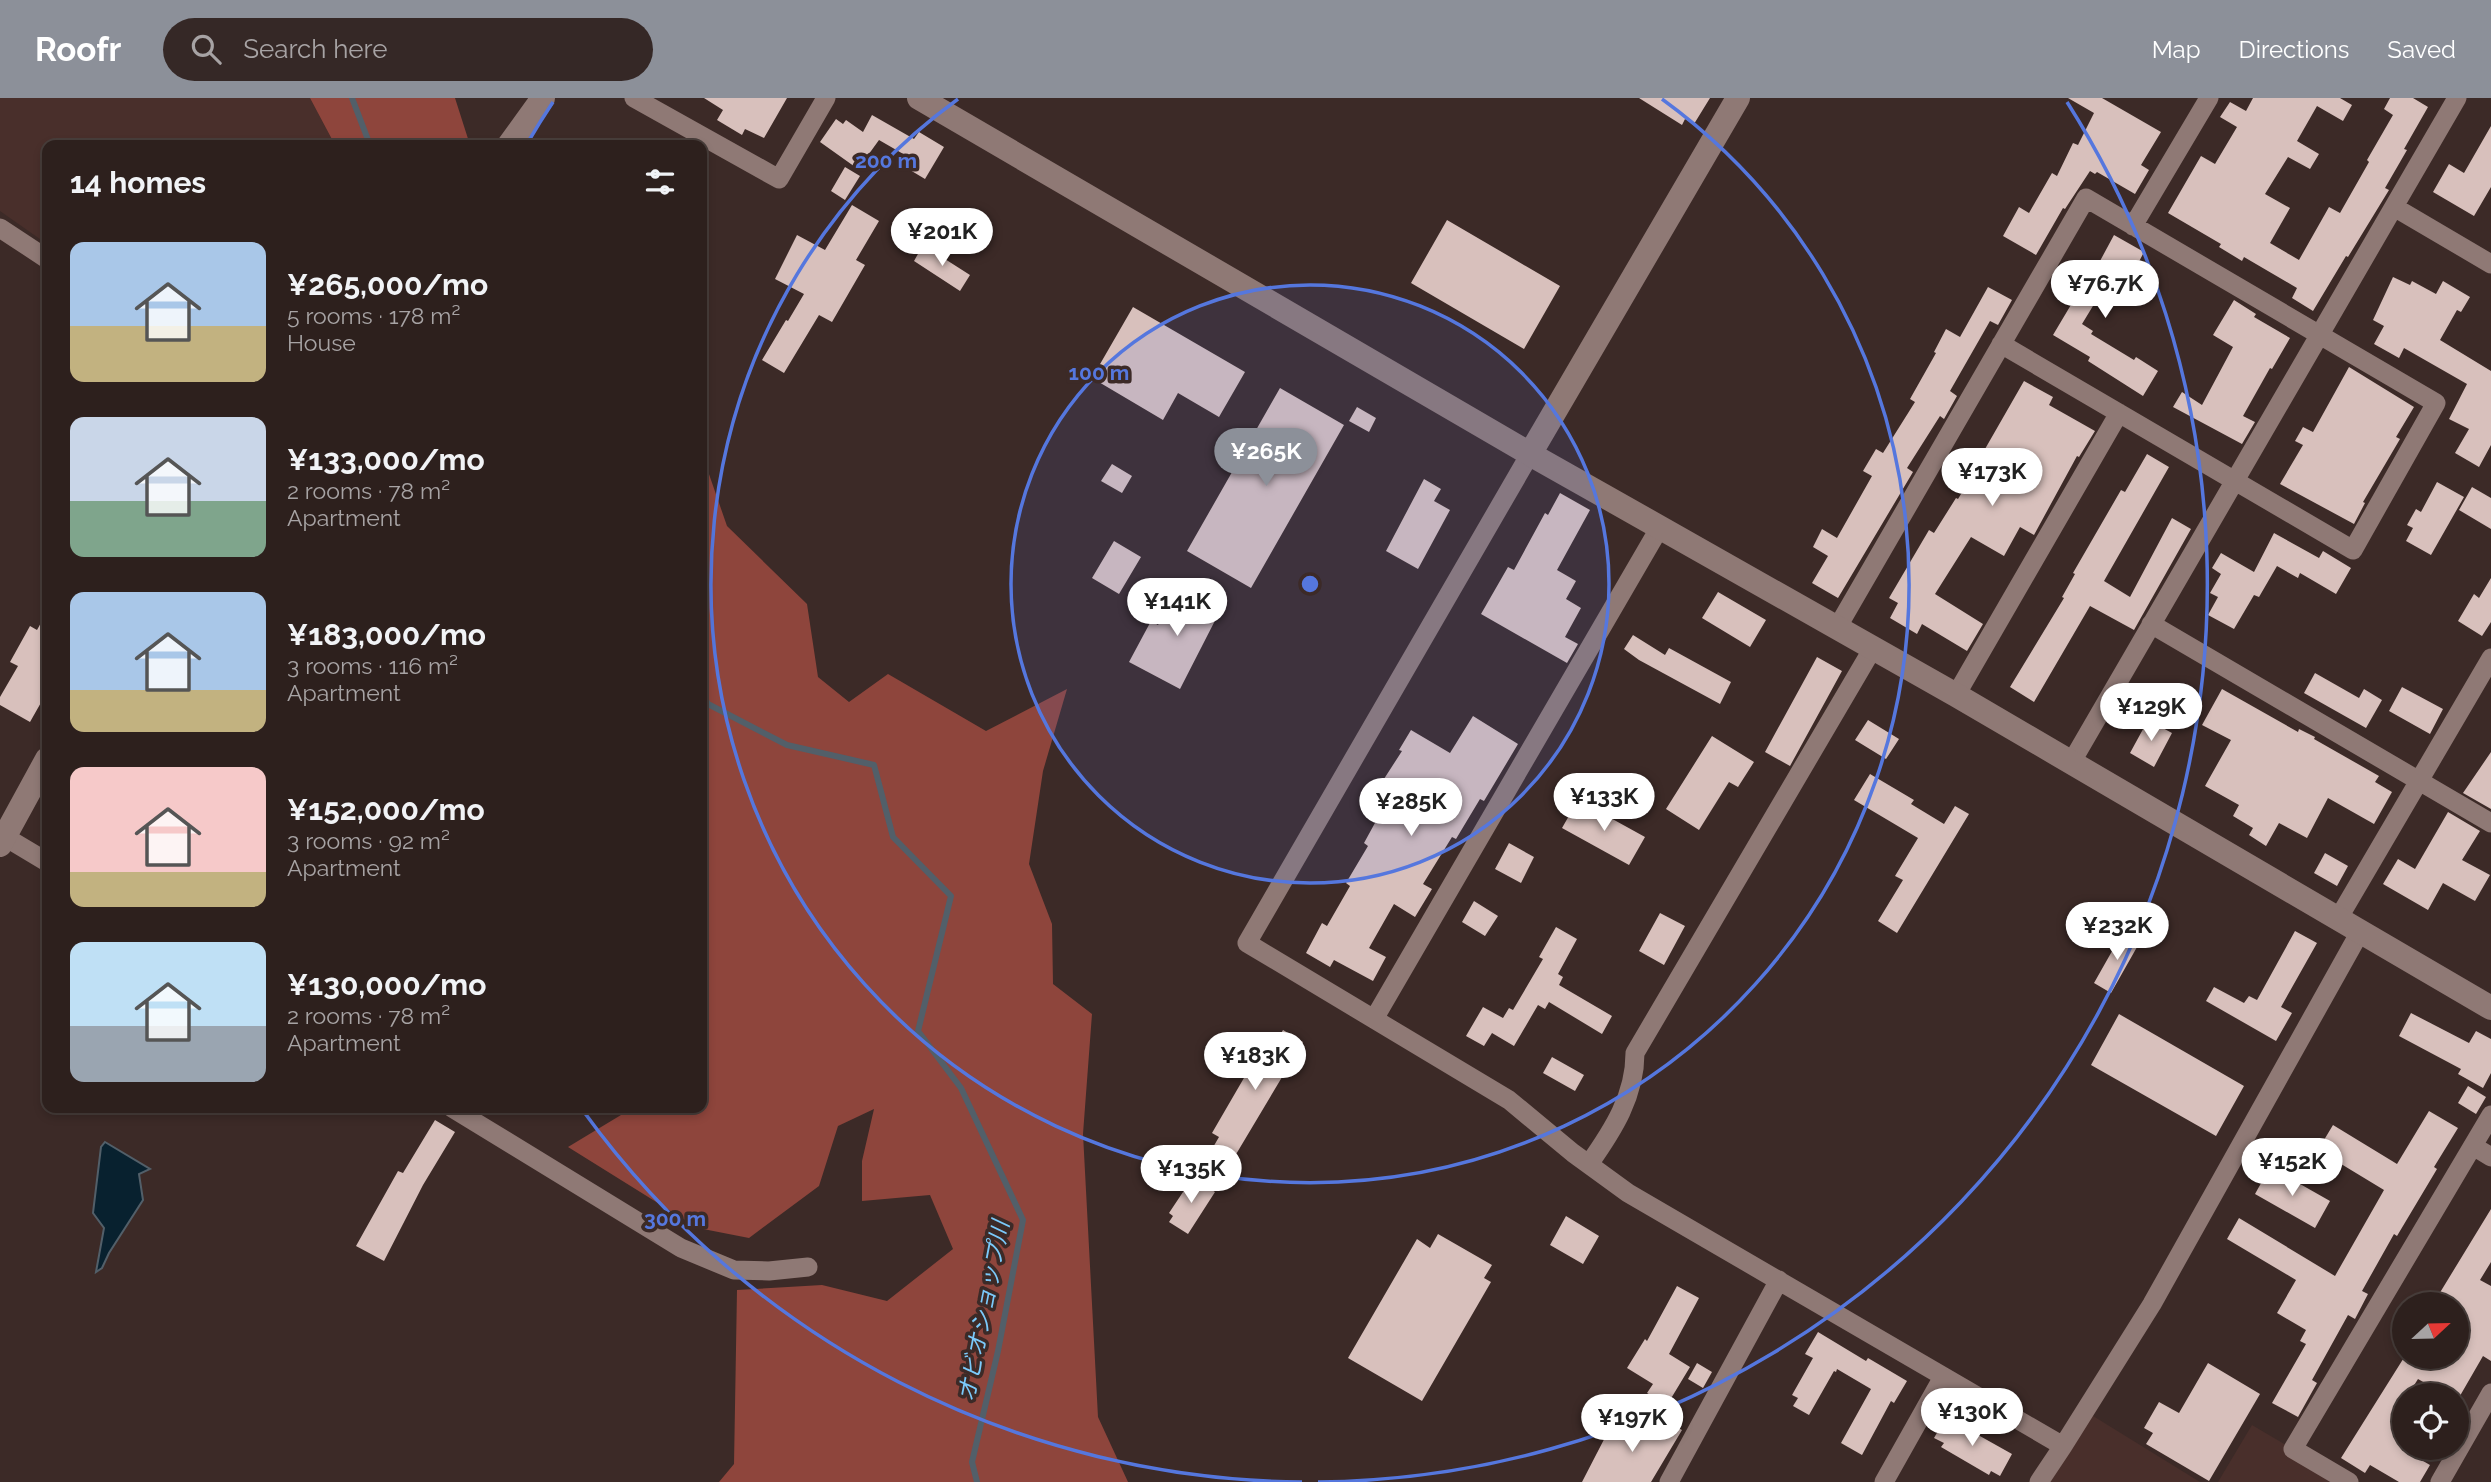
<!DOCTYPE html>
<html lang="en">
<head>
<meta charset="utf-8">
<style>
  :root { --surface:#2d201d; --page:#352826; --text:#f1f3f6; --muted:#a7a3a4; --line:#483e3b; --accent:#8c9099 }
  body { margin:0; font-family:Raleway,"Noto Sans JP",sans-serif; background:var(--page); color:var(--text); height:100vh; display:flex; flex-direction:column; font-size:26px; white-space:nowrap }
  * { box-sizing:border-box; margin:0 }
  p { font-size:23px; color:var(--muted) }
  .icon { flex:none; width:38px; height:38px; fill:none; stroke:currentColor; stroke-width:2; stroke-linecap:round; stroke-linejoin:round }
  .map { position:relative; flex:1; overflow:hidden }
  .side { position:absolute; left:42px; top:42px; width:665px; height:973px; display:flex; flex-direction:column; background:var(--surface); border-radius:14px; box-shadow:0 4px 10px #0003,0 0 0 2px var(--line) }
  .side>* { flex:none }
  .needle { width:46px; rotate:68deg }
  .controls { position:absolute; left:2392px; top:1194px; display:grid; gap:14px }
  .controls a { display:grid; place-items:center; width:77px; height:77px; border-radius:50%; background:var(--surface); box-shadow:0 4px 10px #0003,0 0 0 2px var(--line); font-size:35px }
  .price { position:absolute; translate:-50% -60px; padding:0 16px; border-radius:24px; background:#fff; color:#222; font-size:23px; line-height:46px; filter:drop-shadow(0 2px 4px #0008) }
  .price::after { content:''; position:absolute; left:50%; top:42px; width:21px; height:16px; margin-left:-10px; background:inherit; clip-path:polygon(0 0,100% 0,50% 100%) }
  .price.current { background:var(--accent); color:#fff }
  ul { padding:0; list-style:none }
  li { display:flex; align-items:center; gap:21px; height:175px; padding:0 28px }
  li span { display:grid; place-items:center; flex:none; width:196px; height:140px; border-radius:14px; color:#555 }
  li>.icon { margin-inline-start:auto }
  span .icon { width:84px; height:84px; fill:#fffc; stroke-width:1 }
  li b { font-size:30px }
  h2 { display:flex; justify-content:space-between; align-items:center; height:84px; padding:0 28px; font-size:30px }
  header { display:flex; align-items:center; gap:42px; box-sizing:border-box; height:98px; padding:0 35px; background:var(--accent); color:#fff }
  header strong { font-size:33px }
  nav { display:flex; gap:38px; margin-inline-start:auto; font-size:24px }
  .search { width:490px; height:63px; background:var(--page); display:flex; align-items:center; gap:18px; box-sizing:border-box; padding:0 24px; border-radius:38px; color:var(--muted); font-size:26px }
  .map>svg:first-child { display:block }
</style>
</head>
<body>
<header>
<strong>Roofr</strong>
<div class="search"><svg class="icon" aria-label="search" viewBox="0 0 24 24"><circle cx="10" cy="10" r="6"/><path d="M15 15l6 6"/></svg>Search here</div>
<nav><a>Map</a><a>Directions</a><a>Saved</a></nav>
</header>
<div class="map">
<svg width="2491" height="1384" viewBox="0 0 2491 1384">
  <rect width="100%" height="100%" fill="#3c2a27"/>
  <path fill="#492f2b" d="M0 0H310L335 47H47V146L0 113Z
    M2085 1313 2200 1384H2039Z
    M2252 1327 2349 1384H2218Z"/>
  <path fill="#8e453c" d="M310 0H455L470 47H335Z
    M702 356 727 428 807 506 818 579 849 604 888 576 986 633 1067 591 1043 673 1029 766 1052 826 1053 886 1092 916 1083 1036 1098 1319 1128 1384H719L734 1366 737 1192 822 1187 887 1203 953 1151 930 1097 862 1103V1063L874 1011 838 1028 819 1088 749 1140 698 1130 568 1049 621 1017 624 1010H702Z"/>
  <path fill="#08212f" stroke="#525f69" stroke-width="2" d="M105 1044 150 1071 139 1076 143 1102 109 1155 102 1170 96 1174 104 1130 93 1115 101 1049Z"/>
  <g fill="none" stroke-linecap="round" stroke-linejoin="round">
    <path stroke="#525f69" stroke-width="6" d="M352 0 370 47
      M702 594 708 606 787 647 874 667 893 739 951 798 918 933 961 990 1023 1122 998 1253 972 1364 977 1384"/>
  </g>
  <path fill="#d8c0bc" d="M704 0H787L764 40 745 31 742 37 717 22 723 12Z
    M1639 0H1710L1694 26 1685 21 1682 27Z
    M2068 0H2102L2161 34 2141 67 2149 72 2135 96 2097 74 2095 76 2090 73 2065 111 2063 110 2036 157 2003 138 2019 109 2029 115 2052 75 2057 78 2073 45 2078 47 2094 15Z
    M2253 0H2340L2352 7 2343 23 2317 8 2297 43 2319 56 2310 71 2288 59 2265 96 2290 110 2270 145 2299 162 2329 109 2340 115 2369 64 2367 62 2393 17 2384 11 2390 0H2413L2428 9 2404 51 2407 52 2385 90 2389 92 2348 159 2346 158 2313 213 2292 200 2297 190 2244 159 2242 163 2219 149 2221 146 2168 115 2201 58 2215 66 2237 29 2220 19 2230 4 2246 13Z
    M872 17 914 41 919 34 944 49 925 81 900 66 905 57 879 42 858 71 820 44 836 21 843 26 846 22 863 34Z
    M2491 28V89L2474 118 2433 94 2449 66 2464 75Z
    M845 69 860 78 845 102 831 93Z
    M852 107 879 123 856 162 865 167 832 224 819 217 784 275 762 262 786 222 788 223 804 196 775 181 797 137 825 152Z
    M1447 122 1560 188 1524 251 1411 185Z
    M2114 137 2144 154 2131 179 2116 170 2082 226 2093 233 2091 236 2134 262 2136 259 2158 273 2143 298 2088 263 2090 259 2053 237 2078 195 2074 193 2086 173 2093 176Z
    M923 147 970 177 960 193 914 163Z
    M2393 179 2410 187 2412 183 2436 196 2443 183 2470 199 2461 214 2457 212 2440 242 2491 273V347L2479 369 2455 355 2469 331 2449 321 2467 286 2404 250 2399 260 2374 246 2384 228 2373 222Z
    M1988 189 2012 202 1998 227 1990 223 1950 293 1957 298 1944 321 1940 318 1907 370 1913 374 1838 500 1812 485 1828 458 1813 449 1822 431 1837 440 1872 378 1863 373 1876 351 1883 355 1915 304 1910 301 1936 255 1934 254 1946 231 1960 239Z
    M2234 202 2256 216 2254 219 2290 240 2272 271 2270 270 2243 318 2255 324 2242 346 2173 309 2182 294 2202 307 2233 249 2213 237Z
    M1133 209 1245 274 1219 319 1178 295 1163 322 1092 280Z
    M2349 269 2414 309 2396 339 2400 341 2363 404 2365 405 2354 426 2280 386 2303 347 2295 343 2303 329 2313 334Z
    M2024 283 2053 299 2049 307 2095 333 2079 359 2077 358 2034 437 2020 429 2004 458 1971 439 1935 496 1983 526 1967 553 1922 526 1917 536 1890 520 1898 505 1889 500 1929 432 1934 435 1956 400 1958 401 1987 353 1985 351Z
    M1280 290 1344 327 1251 490 1187 453Z
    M1357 309 1376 320 1369 334 1349 323Z
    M2147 356 2169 369 2104 483 2130 499 2172 420 2191 431 2134 532 2090 508 2034 604 2010 589 2064 500 2062 499 2075 476 2073 475 2121 392 2125 394Z
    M1112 366 1132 378 1122 395 1101 383Z
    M1424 381 1441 391 1434 403 1450 412 1418 471 1386 453Z
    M2437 384 2464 399 2431 457 2406 443 2413 430 2407 427 2416 411 2421 414Z
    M2472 389 2491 400V431L2459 412Z
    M1560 395 1590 412 1557 472 1576 483 1566 501 1581 510 1565 539 1578 546 1567 565 1481 516 1508 469 1514 472 1545 415 1548 417Z
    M2274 435 2319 460 2323 453 2351 470 2336 496 2300 475 2298 480 2277 468 2259 499 2254 497 2234 531 2208 517 2218 499 2210 495 2221 476 2212 470 2221 455 2254 474Z
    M1114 443 1141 459 1119 496 1092 480Z
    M2491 480V524L2482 538 2458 523 2474 496 2479 500Z
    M1193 491 1223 507 1180 591 1129 564 1151 523 1158 527 1174 497 1186 503Z
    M1718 494 1766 522 1750 549 1702 520Z
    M47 514V594L30 624 0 607V599L18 568 10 564 30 528 37 532Z
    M1633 537 1665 557 1669 550 1731 584 1720 606 1639 562 1624 551Z
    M1817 559 1842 573 1790 668 1765 654Z
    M2315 575 2359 600 2364 591 2382 602 2366 630 2304 595Z
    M2402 589 2443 611 2430 636 2389 613Z
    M2222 591 2298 634 2299 631 2315 639 2314 641 2379 678 2375 684 2392 694 2374 726 2328 700 2307 740 2279 725 2266 748 2249 737 2253 730 2233 718 2239 707 2205 688 2231 642 2202 627Z
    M1473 618 1518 646 1484 703 1480 701 1456 741 1452 739 1423 786 1432 791 1415 819 1394 806 1369 850 1386 859 1373 883 1334 862 1330 869 1306 855 1322 825 1327 828 1350 788 1346 785 1368 748 1364 745 1387 703 1382 700 1389 688 1382 684 1402 653 1399 652 1411 632 1450 655Z
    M1868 622 1899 641 1886 661 1855 642Z
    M2148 622 2172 635 2154 669 2130 655Z
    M1712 638 1754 664 1738 689 1729 684 1699 732 1666 711Z
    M2491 654V711L2463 695Z
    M1870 676 1914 702 1911 706 1944 726 1955 708 1969 716 1897 835 1878 823 1903 782 1895 778 1918 740 1854 702Z
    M1578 702 1645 739 1629 767 1562 730Z
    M2448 714 2480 733 2462 762 2490 777 2475 803 2443 785 2428 812 2383 786 2398 761 2415 771Z
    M1509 745 1534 759 1521 785 1495 771Z
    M2325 755 2348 768 2337 788 2314 775Z
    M1474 803 1498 818 1485 838 1462 824Z
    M1660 815 1685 828 1664 867 1639 853Z
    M1556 829 1577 841 1558 876 1563 879 1559 887 1612 918 1602 936 1549 904 1545 911 1538 907 1514 948 1492 935 1484 948 1466 938 1483 909 1503 920 1509 910 1513 912 1543 861 1539 859Z
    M2124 832 2141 842 2111 895 2094 885Z
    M2295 833 2317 845 2281 909 2292 915 2276 943 2206 903 2214 889 2244 905 2249 898 2257 902Z
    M2411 915 2469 945 2476 933 2491 941V975L2483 990 2458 976 2461 971 2399 938Z
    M2119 916 2244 988 2216 1038 2091 967Z
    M1283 932 1303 944 1232 1063 1212 1051 1219 1039 1212 1035 1248 973 1246 972 1268 936 1277 942Z
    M1552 959 1584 977 1575 993 1543 975Z
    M2468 988 2486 999 2476 1016 2458 1005Z
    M2429 1013 2458 1030 2434 1069 2437 1071 2397 1138 2394 1136 2362 1193 2368 1196 2355 1221 2348 1217 2312 1282 2317 1285 2298 1319 2272 1305 2306 1246 2300 1243 2306 1232 2277 1215 2296 1182 2227 1141 2239 1120 2335 1178 2384 1092 2318 1052 2333 1027 2397 1066Z
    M435 1022 455 1034 423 1087 384 1163 356 1148 398 1073 403 1075Z
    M2270 1069 2330 1103 2315 1130 2255 1096Z
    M1193 1079 1215 1094 1188 1136 1169 1124 1173 1118 1169 1115Z
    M2491 1111V1164L2480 1182 2491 1188V1263L2483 1258 2457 1303V1297H2446L2418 1281 2408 1297H2404V1352L2430 1367 2420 1384H2399L2370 1367 2365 1375 2341 1360 2405 1258H2457V1206H2433Z
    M1566 1118 1599 1138 1583 1166 1550 1147Z
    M1438 1136 1492 1167 1484 1180 1491 1184 1422 1303 1348 1260 1417 1141 1430 1150Z
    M1677 1188 1699 1200 1669 1256 1690 1269 1667 1307 1647 1295 1653 1286 1627 1270 1645 1241 1647 1243Z
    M1818 1234 1866 1263 1868 1260 1907 1283 1894 1305 1891 1303 1862 1357 1841 1345 1871 1291 1837 1271 1836 1274 1834 1273 1809 1317 1793 1308 1798 1300 1792 1297 1813 1260 1805 1256Z
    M1697 1265 1712 1274 1703 1290 1688 1281Z
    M2208 1265 2260 1296 2209 1383 2146 1346 2153 1335 2144 1330 2159 1304 2179 1315Z
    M1658 1318 1682 1332 1651 1384H1582L1613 1324 1644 1342Z
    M1946 1319 2012 1356 2000 1378 1991 1373 1989 1377 1941 1349 1944 1345 1934 1340Z"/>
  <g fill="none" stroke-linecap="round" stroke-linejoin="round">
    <path stroke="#8f7975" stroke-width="19" d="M634 0 779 81 826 0
      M2394 109 2491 166
      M2133 128 2209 0
      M0 130 47 161
      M1530 356 1247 845 1509 1002 1573 1055 1628 1095 2063 1348 2152 1206 2360 834
      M2151 526 2491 725
      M1837 530 2086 100 2436 305 2353 452 2001 246
      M1956 597 2119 315
      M2071 665 2457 0
      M0 736 47 764
      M2338 821 2491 560
      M1374 921 1660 429
      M452 1010 681 1150 734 1172 769 1173 808 1169
      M2473 1048 2491 1059
      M1589 1066C1613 1032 1635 998 1635 955L1873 550
      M1669 1384 1779 1182
      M1884 1384 1943 1279
      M2039 1384 2063 1348
      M2349 1384 2293 1351 2491 1017
      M2440 1384 2491 1295"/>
    <path stroke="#8f7975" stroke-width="24" d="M919 0 1530 356 1956 597 2491 910
      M509 47 543 0
      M1530 356 1738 0
      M0 747 47 661"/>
  </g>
  <circle cx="1310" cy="486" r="299" fill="#5577de" fill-opacity=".12"/>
  <g fill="none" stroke="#5577de" stroke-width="3.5">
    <circle cx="1310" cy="486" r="299"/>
    <path d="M1662 1A599 599 0 1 1 958 1"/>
    <path d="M1302 1384A898 898 0 0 1 584 1014M528 44A898 898 0 0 1 553 4M2067 4A898 898 0 0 1 1318 1384"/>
  </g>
  <g text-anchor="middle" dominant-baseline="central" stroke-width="7" stroke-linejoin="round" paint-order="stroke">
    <g font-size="23" font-style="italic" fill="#7bcafb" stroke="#3c2a27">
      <text transform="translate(983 1213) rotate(-79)">オビオショップ川</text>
    </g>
  </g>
  <circle cx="1310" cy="486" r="10" fill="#5577de" stroke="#3c2a27" stroke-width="3.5"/>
  <g font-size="21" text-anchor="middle" font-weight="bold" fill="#5577de" stroke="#3c2a27" stroke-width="7" stroke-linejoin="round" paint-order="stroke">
    <text x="886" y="70">200 m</text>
    <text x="1099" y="282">100 m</text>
    <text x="675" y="1128">300 m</text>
  </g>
</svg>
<div class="controls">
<a><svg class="needle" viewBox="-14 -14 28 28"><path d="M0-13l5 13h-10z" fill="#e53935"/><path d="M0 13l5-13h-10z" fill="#a7a3a4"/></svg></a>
<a><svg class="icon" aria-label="locate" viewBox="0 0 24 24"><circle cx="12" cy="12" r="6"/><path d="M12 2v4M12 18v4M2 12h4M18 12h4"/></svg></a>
</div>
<b class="price" style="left:942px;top:170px">¥201K</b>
<b class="price" style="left:2105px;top:222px">¥76.7K</b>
<b class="price current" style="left:1266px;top:390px">¥265K</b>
<b class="price" style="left:1992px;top:410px">¥173K</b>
<b class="price" style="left:1177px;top:540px">¥141K</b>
<b class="price" style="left:2151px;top:645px">¥129K</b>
<b class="price" style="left:1604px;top:735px">¥133K</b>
<b class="price" style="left:1411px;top:740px">¥285K</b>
<b class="price" style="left:2117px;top:864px">¥232K</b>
<b class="price" style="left:1255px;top:994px">¥183K</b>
<b class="price" style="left:2292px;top:1100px">¥152K</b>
<b class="price" style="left:1191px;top:1107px">¥135K</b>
<b class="price" style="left:1972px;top:1350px">¥130K</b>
<b class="price" style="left:1632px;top:1356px">¥197K</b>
<section class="side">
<h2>14 homes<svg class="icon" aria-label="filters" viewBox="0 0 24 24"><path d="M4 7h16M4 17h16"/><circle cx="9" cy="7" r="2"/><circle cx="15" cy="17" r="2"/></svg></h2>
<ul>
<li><span style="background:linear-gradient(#a9c7e8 60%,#c2b280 0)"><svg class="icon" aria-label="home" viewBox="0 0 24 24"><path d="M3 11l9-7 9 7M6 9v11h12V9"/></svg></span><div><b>¥265,000/mo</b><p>5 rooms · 178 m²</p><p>House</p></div></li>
<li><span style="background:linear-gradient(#c9d6e8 60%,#7fa58c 0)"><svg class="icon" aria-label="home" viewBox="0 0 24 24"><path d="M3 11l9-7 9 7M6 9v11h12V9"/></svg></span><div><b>¥133,000/mo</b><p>2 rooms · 78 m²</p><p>Apartment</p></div></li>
<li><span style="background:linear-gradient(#a9c7e8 70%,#c2b280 0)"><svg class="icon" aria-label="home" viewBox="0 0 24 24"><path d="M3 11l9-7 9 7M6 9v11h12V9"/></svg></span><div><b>¥183,000/mo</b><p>3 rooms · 116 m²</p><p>Apartment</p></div></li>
<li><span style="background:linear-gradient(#f6c9c9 75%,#c2b280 0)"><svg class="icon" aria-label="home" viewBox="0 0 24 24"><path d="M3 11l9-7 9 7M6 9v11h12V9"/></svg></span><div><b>¥152,000/mo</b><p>3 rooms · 92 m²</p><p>Apartment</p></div></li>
<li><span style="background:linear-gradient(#bfe0f5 60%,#9aa5b1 0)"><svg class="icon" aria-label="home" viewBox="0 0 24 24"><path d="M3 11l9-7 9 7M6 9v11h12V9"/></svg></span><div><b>¥130,000/mo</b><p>2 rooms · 78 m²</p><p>Apartment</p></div></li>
</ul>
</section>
</div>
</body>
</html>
